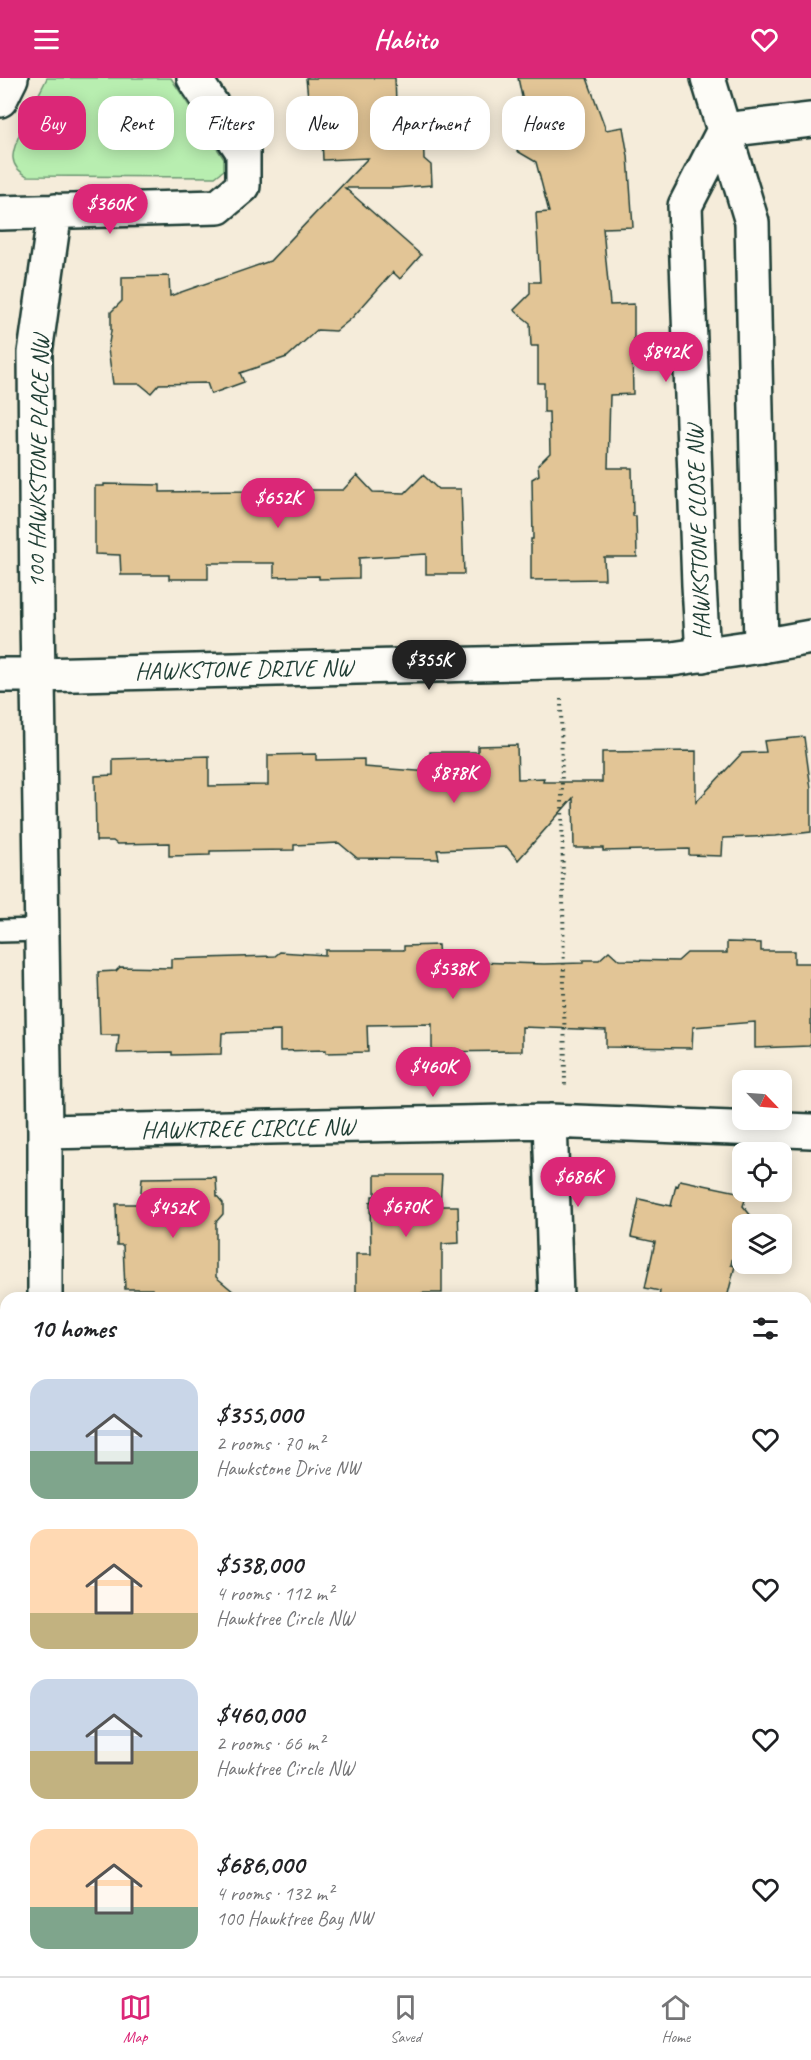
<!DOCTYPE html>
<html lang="en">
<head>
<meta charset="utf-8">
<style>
  :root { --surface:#fff; --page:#f2f2f2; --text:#202124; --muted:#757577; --line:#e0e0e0; --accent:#db2777 }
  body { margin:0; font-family:Caveat,sans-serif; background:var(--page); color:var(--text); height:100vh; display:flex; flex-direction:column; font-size:22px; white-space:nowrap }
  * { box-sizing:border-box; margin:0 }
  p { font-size:20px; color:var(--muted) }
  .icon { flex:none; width:33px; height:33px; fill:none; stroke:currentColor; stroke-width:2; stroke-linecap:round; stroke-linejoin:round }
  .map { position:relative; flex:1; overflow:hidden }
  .panel { position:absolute; left:0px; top:1214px; width:812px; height:686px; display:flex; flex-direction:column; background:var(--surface); border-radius:18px 18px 0 0; box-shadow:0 3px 15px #0003 }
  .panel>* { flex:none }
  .guide { position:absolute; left:18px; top:18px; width:776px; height:54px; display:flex; gap:12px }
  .needle { width:39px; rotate:115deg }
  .controls { position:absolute; left:732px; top:992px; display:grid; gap:12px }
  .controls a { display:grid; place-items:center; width:60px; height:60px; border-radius:12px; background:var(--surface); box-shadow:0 3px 15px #0003; font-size:30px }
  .price { position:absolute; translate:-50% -51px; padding:0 14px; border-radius:21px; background:var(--accent); color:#fff; font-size:20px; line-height:39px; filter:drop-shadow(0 2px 3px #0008) }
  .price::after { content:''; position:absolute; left:50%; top:36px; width:18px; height:14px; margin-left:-9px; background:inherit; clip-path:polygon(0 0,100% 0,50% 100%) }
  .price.current { background:#222; color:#fff }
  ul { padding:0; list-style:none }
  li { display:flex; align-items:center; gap:18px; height:150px; padding:0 30px }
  li span { display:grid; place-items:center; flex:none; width:168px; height:120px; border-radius:18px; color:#555 }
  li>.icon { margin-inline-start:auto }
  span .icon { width:72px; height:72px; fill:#fffc; stroke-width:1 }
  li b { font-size:26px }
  h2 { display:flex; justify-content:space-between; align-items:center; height:72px; padding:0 30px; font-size:26px }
  .pill { padding:0 21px; border-radius:18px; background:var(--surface); box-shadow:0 3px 15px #0003; font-size:21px; line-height:54px }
  .pill.current { background:var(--accent); color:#fff }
  header { display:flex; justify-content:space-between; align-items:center; height:78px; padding:0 30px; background:var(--accent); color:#fff; font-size:27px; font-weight:800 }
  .tab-bar { display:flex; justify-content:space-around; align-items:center; height:84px; border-top:2px solid var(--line); background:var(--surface); font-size:16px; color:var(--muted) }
  .tab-bar a { display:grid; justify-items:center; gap:3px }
  .tab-bar .current { color:var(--accent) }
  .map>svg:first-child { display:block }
</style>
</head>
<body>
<header><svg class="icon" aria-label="menu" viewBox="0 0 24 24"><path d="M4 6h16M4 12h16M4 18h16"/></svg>Habito<svg class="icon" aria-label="heart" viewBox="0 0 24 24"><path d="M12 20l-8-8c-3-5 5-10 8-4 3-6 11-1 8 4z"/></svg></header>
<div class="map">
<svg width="811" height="1898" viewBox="0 0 811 1898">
  <rect width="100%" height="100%" fill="#f5ecda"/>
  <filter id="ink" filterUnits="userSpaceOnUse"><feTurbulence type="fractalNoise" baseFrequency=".0167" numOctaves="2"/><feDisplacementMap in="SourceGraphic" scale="12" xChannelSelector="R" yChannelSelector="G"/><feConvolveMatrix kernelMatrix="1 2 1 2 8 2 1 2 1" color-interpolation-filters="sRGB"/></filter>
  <g filter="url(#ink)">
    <path fill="#b8eeb0" stroke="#6c9672" stroke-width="1.5" d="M47 0H171L224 81V92L215 99 27 98C20 93 14 90 13 80 12 64 39 17 47 0Z
      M811 1315V1829L806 1815V1326Z"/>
    <path fill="#e2c596" stroke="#1f3d34" stroke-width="1.5" d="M306 0H395L397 49 423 48 424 81 431 87 432 107 395 110H345L421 177 400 201 393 194 352 240 336 253 317 252 287 279 240 295 244 304 211 316 207 305 159 306 151 315 140 306H113L108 271 111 253V234L122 223V199L169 198 170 218 270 183 368 80 323 82 321 38 310 39Z
      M518 0H587L606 52 623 49 628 78 633 149 603 150 610 227 634 226V267H632L633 316 610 317 608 390H632L633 438H636L637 479H604L605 501 531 502V461H533L532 401 539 397 538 387 550 375 549 334H544V305H538V268H531L530 245 514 232 530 216V204H540L536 135 549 134 536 84 517 73 529 52Z
      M357 397 373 414 405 415 423 397 438 411H461L464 496H426V476L359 480V500L319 501V498L274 499V485H208V501H169V497H121L120 477 95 476V408H104V406L160 407V414L248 413 260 412 271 401 280 412H343Z
      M804 659 811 711V754L775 758 723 760 722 778 689 777V771L603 773V770H574L573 720 518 782 507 769 437 772 439 781 357 780 339 765 294 767V772L210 773V777L169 778V765L117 766 113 763H96L95 698 113 697V681L209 678V708L268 707V677L316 676V682L364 681V689L430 694V674H478V668L517 667 518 701 544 700 543 704H602V674L696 673V724L742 675 766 674 764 663Z
      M727 864 761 865V873H794V885H811V966L809 968 755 970V944L693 949 692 970 606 969V952L522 949V973L432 974V946L367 947 368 974 326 975V972L280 973V953L222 955 221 976 172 977V974L117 975 119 957H100L98 894 116 893 120 889 171 890V881L275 878 280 874 325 877V872H404V868L438 867 439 880 472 879V884L544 886 583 885V882H599L609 873 619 882 678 883 687 875H727Z
      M375 1097H442L440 1128H458L459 1165 442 1166V1215H422V1220H356V1176H371L370 1124 372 1123V1118H375Z
      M216 1099 217 1118 223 1125V1136L216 1144V1199L241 1220H152V1211H125L123 1167H117L116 1126H140L142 1100Z
      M680 1102 747 1116 743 1128 752 1139 740 1145 731 1187 735 1188 727 1220H659L660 1213 645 1210 655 1164 631 1159 639 1121 671 1128 676 1107 678 1108Z"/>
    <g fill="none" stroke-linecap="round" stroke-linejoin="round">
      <defs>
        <path id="service" d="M0 853 43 852"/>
        <path id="minor" d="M708 0 752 144 761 568
          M0 22 11 0
          M724 52 811 42
          M0 135 218 129 243 108V74L194 0
          M703 577 699 507 685 128 724 52
          M550 1043 556 1220
          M45 1054 550 1043 811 1053
          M45 1220V1054L37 537 35 275 55 133
          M0 1625H6
          M47 1893V1898
          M555 1893V1898"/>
        <path id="tertiary" d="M0 597H38L672 581 761 568 811 559"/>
      </defs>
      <use href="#service" stroke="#1f3d34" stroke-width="26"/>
      <use href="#minor" stroke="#1f3d34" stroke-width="38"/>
      <use href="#tertiary" stroke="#1f3d34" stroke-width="38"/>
      <path stroke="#1f3d34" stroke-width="4" stroke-dasharray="1.5 4.5" stroke-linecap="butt" d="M561 621 565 1009
        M806 1440 811 1430
        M806 1663 811 1673"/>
      <use href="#service" stroke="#fdfcf7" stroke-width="21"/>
      <use href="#minor" stroke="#fdfcf7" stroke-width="33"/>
      <use href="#tertiary" stroke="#fdfcf7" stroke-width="33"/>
    </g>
  </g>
  <g text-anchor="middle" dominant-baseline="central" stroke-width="5" stroke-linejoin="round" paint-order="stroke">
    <g font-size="24" fill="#1f3d34" stroke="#fdfcf7">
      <text transform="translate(38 383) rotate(-89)">100 HAWKSTONE PLACE NW</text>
      <text transform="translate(698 454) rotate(-92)">HAWKSTONE CLOSE NW</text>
      <text transform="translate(244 591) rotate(-1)">HAWKSTONE DRIVE NW</text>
      <text transform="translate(248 1050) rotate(-1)">HAWKTREE CIRCLE NW</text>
    </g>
  </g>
</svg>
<div class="controls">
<a><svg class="needle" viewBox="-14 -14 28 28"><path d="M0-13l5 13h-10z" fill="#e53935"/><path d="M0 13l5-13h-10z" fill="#757577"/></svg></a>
<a><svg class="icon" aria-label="locate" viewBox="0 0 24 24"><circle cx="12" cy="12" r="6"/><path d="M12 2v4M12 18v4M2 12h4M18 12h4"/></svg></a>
<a><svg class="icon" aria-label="layers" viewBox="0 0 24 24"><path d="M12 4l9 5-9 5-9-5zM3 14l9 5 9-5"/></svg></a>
</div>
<b class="price" style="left:110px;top:157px">$360K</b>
<b class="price" style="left:666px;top:305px">$842K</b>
<b class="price" style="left:278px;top:451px">$652K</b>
<b class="price current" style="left:429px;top:613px">$355K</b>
<b class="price" style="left:454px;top:726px">$878K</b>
<b class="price" style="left:453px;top:922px">$538K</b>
<b class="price" style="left:433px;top:1020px">$460K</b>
<b class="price" style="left:578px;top:1130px">$686K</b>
<b class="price" style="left:406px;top:1160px">$670K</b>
<b class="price" style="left:173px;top:1161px">$452K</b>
<div class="guide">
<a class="pill current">Buy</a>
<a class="pill">Rent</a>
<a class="pill">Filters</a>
<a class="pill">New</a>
<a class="pill">Apartment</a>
<a class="pill">House</a>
</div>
<section class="panel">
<h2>10 homes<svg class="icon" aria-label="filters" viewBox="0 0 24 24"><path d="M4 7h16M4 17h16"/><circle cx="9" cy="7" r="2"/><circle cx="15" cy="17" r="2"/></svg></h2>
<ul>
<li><span style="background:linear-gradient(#c9d6e8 60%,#7fa58c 0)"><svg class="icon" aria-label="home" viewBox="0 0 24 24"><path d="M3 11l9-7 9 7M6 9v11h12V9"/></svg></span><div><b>$355,000</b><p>2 rooms · 70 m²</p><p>Hawkstone Drive NW</p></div><svg class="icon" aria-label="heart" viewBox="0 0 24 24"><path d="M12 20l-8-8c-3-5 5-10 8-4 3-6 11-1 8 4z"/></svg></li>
<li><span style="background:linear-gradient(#ffd9b3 70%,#c2b280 0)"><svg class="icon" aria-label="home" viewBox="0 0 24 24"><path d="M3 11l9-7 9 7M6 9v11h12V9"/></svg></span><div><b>$538,000</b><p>4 rooms · 112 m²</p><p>Hawktree Circle NW</p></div><svg class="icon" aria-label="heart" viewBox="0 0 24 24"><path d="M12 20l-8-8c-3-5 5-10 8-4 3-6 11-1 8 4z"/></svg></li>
<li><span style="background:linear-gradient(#c9d6e8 60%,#c2b280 0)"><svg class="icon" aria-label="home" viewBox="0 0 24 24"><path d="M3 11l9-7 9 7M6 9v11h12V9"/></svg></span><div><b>$460,000</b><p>2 rooms · 66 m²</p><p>Hawktree Circle NW</p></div><svg class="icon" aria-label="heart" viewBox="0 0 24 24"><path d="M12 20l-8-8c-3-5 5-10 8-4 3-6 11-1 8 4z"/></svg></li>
<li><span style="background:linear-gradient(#ffd9b3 65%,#7fa58c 0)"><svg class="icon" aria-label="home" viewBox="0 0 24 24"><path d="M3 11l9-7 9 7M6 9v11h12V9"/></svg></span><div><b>$686,000</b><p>4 rooms · 132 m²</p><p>100 Hawktree Bay NW</p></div><svg class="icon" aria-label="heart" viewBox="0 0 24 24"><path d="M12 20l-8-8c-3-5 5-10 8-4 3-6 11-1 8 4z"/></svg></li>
</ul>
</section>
</div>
<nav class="tab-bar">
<a class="current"><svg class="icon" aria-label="map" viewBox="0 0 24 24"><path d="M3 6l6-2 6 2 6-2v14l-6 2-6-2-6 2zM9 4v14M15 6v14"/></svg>Map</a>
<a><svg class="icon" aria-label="saved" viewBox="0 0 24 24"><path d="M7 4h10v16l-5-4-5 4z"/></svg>Saved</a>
<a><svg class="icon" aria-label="home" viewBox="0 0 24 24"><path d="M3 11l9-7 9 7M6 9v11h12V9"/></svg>Home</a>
</nav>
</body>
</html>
